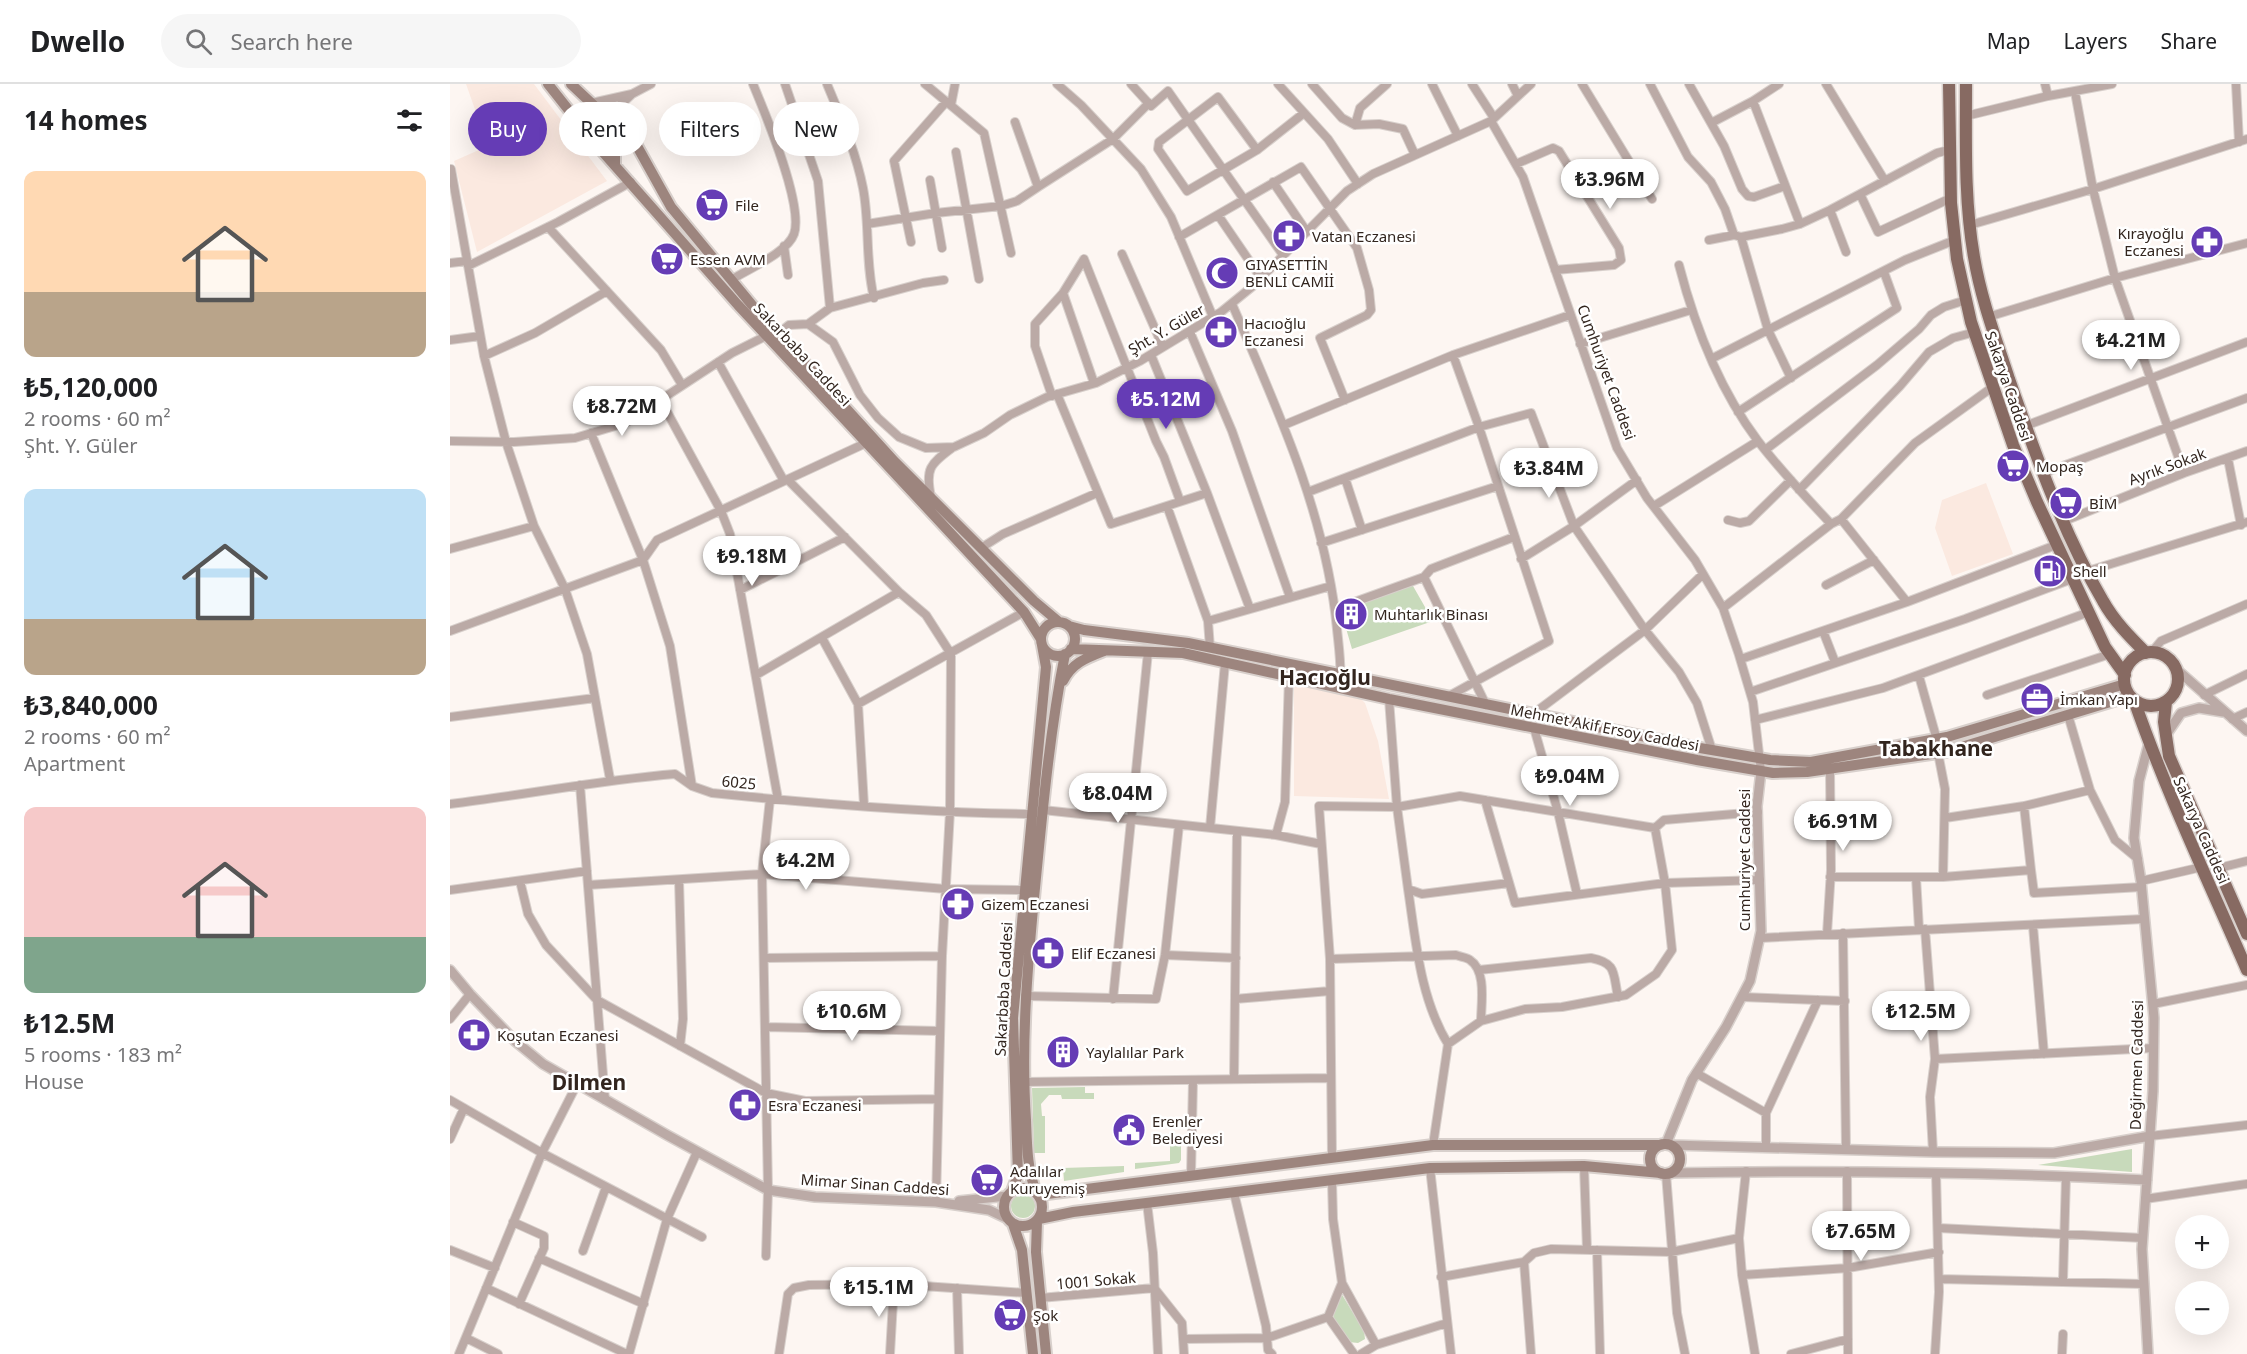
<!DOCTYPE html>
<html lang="en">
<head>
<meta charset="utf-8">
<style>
  :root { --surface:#fff; --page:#f6f6f6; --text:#202124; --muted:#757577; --line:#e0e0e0; --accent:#653cb5 }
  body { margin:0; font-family:"Noto Sans",sans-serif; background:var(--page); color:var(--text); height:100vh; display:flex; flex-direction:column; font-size:22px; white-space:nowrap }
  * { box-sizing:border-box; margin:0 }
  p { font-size:20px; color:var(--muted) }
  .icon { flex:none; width:33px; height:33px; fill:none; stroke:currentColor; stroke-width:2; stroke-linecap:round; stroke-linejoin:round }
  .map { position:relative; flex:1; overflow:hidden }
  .sheet { display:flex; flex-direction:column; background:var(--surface); width:450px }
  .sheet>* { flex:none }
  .guide { position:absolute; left:18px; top:18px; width:570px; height:54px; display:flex; gap:12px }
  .fabs { position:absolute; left:1725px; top:1131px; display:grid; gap:12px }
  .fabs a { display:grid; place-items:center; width:54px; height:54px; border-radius:50%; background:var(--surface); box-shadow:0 6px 24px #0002; font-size:30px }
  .price { position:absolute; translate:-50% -51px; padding:0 14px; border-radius:21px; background:#fff; color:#222; font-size:20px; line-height:39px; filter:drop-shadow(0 2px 3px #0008) }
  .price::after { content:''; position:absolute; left:50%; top:36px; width:18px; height:14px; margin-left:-9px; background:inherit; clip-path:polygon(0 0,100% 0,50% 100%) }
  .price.selected { background:var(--accent); color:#fff }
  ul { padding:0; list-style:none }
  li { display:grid; align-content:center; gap:12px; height:318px; padding:0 24px }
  li span { display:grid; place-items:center; height:186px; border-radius:12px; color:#555 }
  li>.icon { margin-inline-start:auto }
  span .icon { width:108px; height:108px; fill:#fffc; stroke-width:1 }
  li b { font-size:26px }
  h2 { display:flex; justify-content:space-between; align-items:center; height:72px; padding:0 24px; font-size:26px }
  .tag { padding:0 21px; border-radius:27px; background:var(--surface); box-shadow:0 6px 24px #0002; font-size:21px; line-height:54px }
  .tag.selected { background:var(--accent); color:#fff }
  header { display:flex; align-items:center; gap:36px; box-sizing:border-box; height:84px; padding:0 30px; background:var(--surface); border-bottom:2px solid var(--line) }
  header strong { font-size:28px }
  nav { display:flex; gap:33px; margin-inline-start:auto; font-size:21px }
  .search { width:420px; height:54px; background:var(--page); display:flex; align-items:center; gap:15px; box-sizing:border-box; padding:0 21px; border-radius:33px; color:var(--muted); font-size:22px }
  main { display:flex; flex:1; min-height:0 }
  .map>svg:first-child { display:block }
</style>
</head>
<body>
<header>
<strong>Dwello</strong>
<div class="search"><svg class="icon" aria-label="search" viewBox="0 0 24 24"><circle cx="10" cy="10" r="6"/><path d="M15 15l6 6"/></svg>Search here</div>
<nav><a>Map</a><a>Layers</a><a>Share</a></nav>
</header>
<main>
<section class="sheet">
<h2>14 homes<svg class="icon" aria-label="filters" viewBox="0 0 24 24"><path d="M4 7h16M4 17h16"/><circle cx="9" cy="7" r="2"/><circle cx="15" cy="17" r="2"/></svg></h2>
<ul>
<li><span style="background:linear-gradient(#ffd9b3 65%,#b9a48a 0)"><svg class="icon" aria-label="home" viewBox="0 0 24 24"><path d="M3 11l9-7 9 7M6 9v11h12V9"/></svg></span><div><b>₺5,120,000</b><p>2 rooms · 60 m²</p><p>Şht. Y. Güler</p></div></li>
<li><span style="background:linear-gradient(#bfe0f5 70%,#b9a48a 0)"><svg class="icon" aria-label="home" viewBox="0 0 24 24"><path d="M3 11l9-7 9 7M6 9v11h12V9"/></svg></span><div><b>₺3,840,000</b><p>2 rooms · 60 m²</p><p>Apartment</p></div></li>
<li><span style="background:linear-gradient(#f6c9c9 70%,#7fa58c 0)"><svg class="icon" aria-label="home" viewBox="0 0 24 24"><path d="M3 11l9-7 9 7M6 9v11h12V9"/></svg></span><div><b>₺12.5M</b><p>5 rooms · 183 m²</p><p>House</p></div></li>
</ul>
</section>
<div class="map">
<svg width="1797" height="1270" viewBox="0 0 1797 1270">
  <rect width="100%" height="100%" fill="#fdf6f2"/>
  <path fill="#fbe9e0" d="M16 0H84L157 97 27 168 4 77 38 62Z
    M1536 399 1563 470 1502 492 1485 444 1492 416Z
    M844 599 909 613 915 619 928 657 939 715 844 712Z"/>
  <path fill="#c8dabb" d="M960 501 963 502 983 537 902 565 891 527Z
    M635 1003V1009H644V1015H612L611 1011H599L591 1020 592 1032H595V1069H584L582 1004Z
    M720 1058H731V1076L729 1079 685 1085V1079L720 1077Z
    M1682 1065V1088L1588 1081Z
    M674 1082V1088L614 1097 613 1084Z
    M561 1122a12 12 0 1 1 24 0a12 12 0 1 1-24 0Z
    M891 1209 914 1247 915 1255 908 1259 899 1258 883 1235 885 1222Z"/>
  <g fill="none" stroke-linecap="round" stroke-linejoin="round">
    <defs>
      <path id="minor" d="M335 0 368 97 380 224
        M377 0C391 34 406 68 413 104 420 140 415 178 424 214
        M475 0 534 49 561 169
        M607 0 631 21 691 85 721 133 763 233
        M681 0 701 22 718 7 833 171
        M828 0 878 55 908 100
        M862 0 892 34 905 41
        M937 0 910 24 905 41 929 40 953 45 965 71
        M982 0 1008 52
        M1022 0 1044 34
        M1062 0 1068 12
        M1132 0 1202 115
        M1200 0 1238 73 1261 98 1275 125 1284 151
        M1239 0 1274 62 1292 105 1298 112 1304 113 1335 102
        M1376 0 1435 97
        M1595 0 1598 12
        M1786 0 1789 58
        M1625 8 1643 105 1665 194 1734 389
        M1303 17 1350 140
        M142 19 182 10 201 0
        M501 21 505 0
        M1516 32 1598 12 1662 0
        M161 36 167 24 182 10
        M1041 37 1073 93 1167 364 1197 414 1245 476 1273 524 1289 571 1303 618 1311 687
        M1261 39 1303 17 1329 0
        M807 66 768 13 709 58 708 65 737 107 807 66 854 29
        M506 68 529 195
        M1066 80 1103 64 1109 67 1169 164 1171 176 1164 181 1105 186
        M1 85 34 272 56 358 84 442 115 505 137 570 160 695
        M480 96 492 164
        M823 98 857 148
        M588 103 663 55 699 19
        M1410 110 1428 148 1501 114
        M1380 126 1396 168
        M768 131 811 194
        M417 140 486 129 551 122 567 117 588 103 565 38
        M1520 141 1643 105 1797 55
        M98 143 211 266 232 301
        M729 153 851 83 907 164 919 206 921 226 917 231 870 254 895 316
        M1291 153 1318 246 1341 294
        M1259 156 1284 151 1291 153 1332 145 1350 140 1380 126 1487 69 1499 66
        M461 158 444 77 496 18
        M334 162 338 191
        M672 170 713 263
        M0 179 17 177
        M1229 181C1245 243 1269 305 1308 357 1330 386 1356 413 1381 440
        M18 182 108 138 181 98
        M281 196C298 185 337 169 344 150 354 121 315 29 303 0
        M613 209 644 299
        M782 220C827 324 876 430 887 545 889 565 892 584 890 604
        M1538 233 1665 194 1797 159
        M358 240 380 224 473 199 494 196
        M740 248 782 347 840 513
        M329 249 339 241 358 240 383 258 410 311 428 334 449 353 476 364 504 363 534 349 560 331 597 313 646 299 690 277 771 228 803 202 897 107 923 90 1041 37 1081 0
        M0 256 30 252
        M1130 260 1241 226
        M701 271 757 409 800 525
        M34 272 85 249 157 207
        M1261 275 1455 176 1505 156
        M268 278 334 397
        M607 310 661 440 757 409
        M602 312 585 262V240L613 209 634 175 706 357 714 373 730 417
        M210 315 271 427 280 450 328 715
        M1288 328 1447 224 1434 188
        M834 341 1003 271 1120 231
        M1575 342 1797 258
        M141 349 193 476 220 562 242 702
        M0 357 64 358 125 354 175 339 282 269 316 252
        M1315 366 1427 281 1469 245 1481 231 1494 223 1516 216
        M1778 375 1791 441
        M1594 389 1797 314
        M895 394 912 446
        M338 396 449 508 476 531 501 570 500 727 492 872 486 1118
        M1349 406 1450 302 1479 268 1503 254 1525 248
        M858 408 1029 343 1081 329 1124 442 1195 546 1229 588 1247 619 1262 666
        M481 413C475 385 480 380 502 364
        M717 422 758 537 760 564
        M1204 422 1308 357
        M1391 435 1457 518 1606 461
        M1278 436 1290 439 1299 437 1341 396
        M1614 437 1734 389 1797 367
        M871 459 1048 402
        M531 464 553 450 647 409
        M0 465 84 442
        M1071 475 1124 442 1187 396
        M1638 487 1797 438
        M1376 501 1424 476
        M290 506 395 453
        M1273 524 1381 440 1391 435 1465 359 1544 302
        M885 525 974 493
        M758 537 881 502
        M0 547 193 476 207 456 416 359
        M1373 547 1385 578
        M372 554 408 620 414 721
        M1701 569 1711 557 1797 520
        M1291 575 1457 518
        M306 591 449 508
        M1469 592 1487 656
        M1300 608 1515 535 1622 495
        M1537 611 1660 570
        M1754 611 1797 590
        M999 612 1099 557 1029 343 1003 271
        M939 615 947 723 958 805 972 810 1059 799
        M408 620 574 528
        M1036 621 974 493 981 485 1064 453
        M1083 630 1195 546 1253 490
        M1618 631 1640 706 1665 756 1688 775
        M0 633 145 614
        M1782 635 1797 628
        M1305 636 1433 604 1639 528
        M1084 644 1108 728 1127 810
        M1488 669 1495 705 1493 793
        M130 701 155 1016
        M1035 716 1065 819 1215 799 1310 796
        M0 720C75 711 150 696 225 690L242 702 262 709C369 720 476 729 583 730
        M1574 722 1581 786
        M593 726 826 751 871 760
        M1495 734 1574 722 1640 706
        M760 744 775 579
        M1205 744 1214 736 1308 728
        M826 751 835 718 839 593
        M1769 784 1797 777
        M1380 793H1493L1581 786 1584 809 1692 803
        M1466 793 1469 845
        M229 796 233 935 230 962
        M70 797 78 830 96 861 147 916 316 1009 355 1017 488 1015
        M1691 797 1752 783
        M138 801 312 790 496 805 574 806
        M958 805C966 858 970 914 998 960
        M0 806 137 787
        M1583 842 1594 970
        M1475 845 1485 975 1480 1013 1483 1068
        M1393 849 1396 1066
        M1377 850 1381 786 1380 685
        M1310 854 1694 835
        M715 871 786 874
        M314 874 492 872
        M880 875 1006 871C1010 873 1017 873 1020 876 1037 887 1031 920 1031 937
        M1029 886 1141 874C1167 879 1163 889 1168 913
        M575 912 706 915 715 871 729 741
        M1292 913 1395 917
        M663 915 698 568
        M785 915 880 907
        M1703 920 1797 901
        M0 935 20 910
        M315 943 490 947
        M1485 975 1704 964
        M1246 989 1316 1029
        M784 995 787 747
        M573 998 880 994
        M0 1016 92 1069 252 1153
        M1700 1052 1797 1041
        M0 1055 14 1024
        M1316 1064V1029L1368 916
        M882 1074 880 875 869 722 947 723 1010 712 1205 744 1215 799 1222 866 1206 890 1176 911 1112 923 1075 925 1031 937 998 960 983 1061
        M1134 1082 1137 1166
        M980 1084 1001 1270
        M1296 1087 1289 1154 1292 1191 1305 1270
        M1397 1087 1398 1270
        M1216 1090 1227 1229 1235 1270
        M741 1092 743 996
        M882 1097 883 1135 892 1199 926 1261
        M784 1109 816 1242 818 1266 822 1270
        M1695 1115 1797 1100
        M697 1119 703 1169 708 1270
        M63 1138 94 1152V1164L69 1220
        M1488 1144 1693 1154
        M0 1166 45 1184
        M1147 1166 1150 1270
        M133 1167 156 1103
        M316 1172 318 1106 312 790 320 715
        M89 1174 194 1220
        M1292 1191 1398 1184 1489 1168
        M991 1193 1074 1178
        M1489 1195 1694 1200
        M1613 1197 1616 1092
        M892 1199 878 1233 904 1270
        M36 1204 177 1270
        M507 1204 509 1270
        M705 1205 732 1239 734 1270
        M590 1214 704 1204
        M16 1254 48 1270
        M734 1255 817 1254 878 1233
        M9 1270 92 1069 127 1000
        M179 1270 217 1135 247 1068
        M329 1270 338 1210 344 1204 359 1201 444 1200 577 1209
        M440 1270 444 1200
        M911 1270 926 1261 997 1239
        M1081 1270 1074 1178 1084 1169 1101 1165 1221 1168 1289 1154
        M1341 1270 1398 1255
        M1485 1270 1489 1208 1486 1089
        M1612 1270 1613 1250"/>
      <path id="tertiary" d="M1725 584 1797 647
        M1716 651 1731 629 1749 624 1773 628
        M0 886 20 910 65 957 93 980 217 1051 318 1106 365 1113 486 1118 539 1126 558 1135
        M1216 1060 1242 996 1276 943 1300 897 1311 847 1307 722 1311 687
        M1221 1061 1483 1068 1604 1069 1700 1052
        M1220 1089C1379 1086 1538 1088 1697 1096
        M509 1117 557 1112
        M1698 1270 1692 1165 1703 1007 1704 934 1691 797 1684 754 1689 697 1699 659"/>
      <path id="secondary" d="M98 0 144 58 288 221 574 528 591 555
        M121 0 187 62 221 123 302 221 445 378 584 517 609 538
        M144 58C157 56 162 53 167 41
        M165 81V67L174 60 187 62
        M591 555a17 17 0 1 1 34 0a17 17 0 1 1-34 0Z
        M619 542 634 546 738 559 1250 664 1320 676 1361 678 1497 653 1675 600
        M621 565 733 569 939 615 1247 676 1323 689 1357 688 1495 668 1680 612
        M613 597C622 579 636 574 654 567
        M1200 1075a15 15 0 1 1 30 0a15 15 0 1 1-30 0Z
        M554 1123a19 19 0 1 1 38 0a19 19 0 1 1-38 0Z
        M562 1107 568 1091 563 934 596 583 592 561
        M586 1108C577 1085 577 1061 576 1036 571 961 577 888 584 814 592 733 599 651 615 570
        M589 1111 983 1061H1211
        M589 1135 623 1128 980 1084 1134 1082 1211 1089
        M587 1137 586 1168 596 1270
        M563 1140 572 1166 583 1270"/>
      <path id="primary" d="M1499 0 1501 119 1507 175 1521 238 1563 361 1587 418 1655 563 1675 591
        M1516 0C1516 57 1514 116 1524 173 1531 215 1546 255 1559 295 1585 369 1613 449 1653 517 1664 537 1680 553 1696 569
        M1674 595a27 27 0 1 1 54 0a27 27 0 1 1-54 0Z
        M1684 616C1716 708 1758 796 1797 886
        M1716 618 1714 638 1719 672 1797 850"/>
    </defs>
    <use href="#minor" stroke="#d8d0cc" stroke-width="10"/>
    <use href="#tertiary" stroke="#d8d0cc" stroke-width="12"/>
    <use href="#secondary" stroke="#d8d0cc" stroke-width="14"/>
    <use href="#primary" stroke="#d8d0cc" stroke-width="15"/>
    <use href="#minor" stroke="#bbaaa6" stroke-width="8"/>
    <use href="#tertiary" stroke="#bbaaa6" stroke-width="9"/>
    <use href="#secondary" stroke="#9d857e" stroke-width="10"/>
    <use href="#primary" stroke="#876a62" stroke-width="12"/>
  </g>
  <defs>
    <symbol id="supermarket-disc" viewBox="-11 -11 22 22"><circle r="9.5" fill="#653cb5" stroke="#fff"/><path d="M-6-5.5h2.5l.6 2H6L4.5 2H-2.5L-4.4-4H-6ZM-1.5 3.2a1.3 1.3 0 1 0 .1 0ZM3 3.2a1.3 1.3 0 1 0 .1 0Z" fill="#fff"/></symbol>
    <symbol id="pharmacy-disc" viewBox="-11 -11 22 22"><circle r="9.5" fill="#653cb5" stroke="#fff"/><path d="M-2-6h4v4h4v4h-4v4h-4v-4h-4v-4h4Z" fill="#fff"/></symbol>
    <symbol id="mosque-disc" viewBox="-11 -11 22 22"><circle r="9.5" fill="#653cb5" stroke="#fff"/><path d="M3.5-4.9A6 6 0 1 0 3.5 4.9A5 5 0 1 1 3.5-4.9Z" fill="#fff"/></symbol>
    <symbol id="fuel-disc" viewBox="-11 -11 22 22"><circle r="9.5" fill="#653cb5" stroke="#fff"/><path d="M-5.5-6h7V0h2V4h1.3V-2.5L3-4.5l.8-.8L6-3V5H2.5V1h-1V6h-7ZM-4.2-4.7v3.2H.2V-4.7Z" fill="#fff"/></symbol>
    <symbol id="building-disc" viewBox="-11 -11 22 22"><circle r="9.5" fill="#653cb5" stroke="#fff"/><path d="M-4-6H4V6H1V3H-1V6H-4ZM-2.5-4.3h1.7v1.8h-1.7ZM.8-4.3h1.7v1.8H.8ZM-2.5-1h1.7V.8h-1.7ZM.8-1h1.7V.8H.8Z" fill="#fff"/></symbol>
    <symbol id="office-disc" viewBox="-11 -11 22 22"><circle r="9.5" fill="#653cb5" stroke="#fff"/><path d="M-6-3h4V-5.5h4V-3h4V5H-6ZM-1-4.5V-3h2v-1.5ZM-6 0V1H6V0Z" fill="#fff"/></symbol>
    <symbol id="civic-disc" viewBox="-11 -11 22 22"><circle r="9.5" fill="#653cb5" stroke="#fff"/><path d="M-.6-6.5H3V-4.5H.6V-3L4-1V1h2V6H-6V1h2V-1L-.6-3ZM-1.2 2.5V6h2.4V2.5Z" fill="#fff"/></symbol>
  </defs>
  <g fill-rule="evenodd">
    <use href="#supermarket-disc" x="243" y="102" width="38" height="38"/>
    <use href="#pharmacy-disc" x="820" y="133" width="38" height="38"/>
    <use href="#pharmacy-disc" x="1738" y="139" width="38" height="38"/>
    <use href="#supermarket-disc" x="198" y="156" width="38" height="38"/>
    <use href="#mosque-disc" x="753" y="170" width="38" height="38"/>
    <use href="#pharmacy-disc" x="752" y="229" width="38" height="38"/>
    <use href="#supermarket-disc" x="1544" y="363" width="38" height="38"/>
    <use href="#supermarket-disc" x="1597" y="400" width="38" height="38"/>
    <use href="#fuel-disc" x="1581" y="468" width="38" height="38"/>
    <use href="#building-disc" x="882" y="511" width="38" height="38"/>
    <use href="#office-disc" x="1568" y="596" width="38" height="38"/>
    <use href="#pharmacy-disc" x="489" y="801" width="38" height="38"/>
    <use href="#pharmacy-disc" x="579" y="850" width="38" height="38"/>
    <use href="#pharmacy-disc" x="5" y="932" width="38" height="38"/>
    <use href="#building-disc" x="594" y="949" width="38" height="38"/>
    <use href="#pharmacy-disc" x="276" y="1002" width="38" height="38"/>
    <use href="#civic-disc" x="660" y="1027" width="38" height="38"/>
    <use href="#supermarket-disc" x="518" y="1077" width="38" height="38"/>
    <use href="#supermarket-disc" x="541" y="1212" width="38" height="38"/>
  </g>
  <g text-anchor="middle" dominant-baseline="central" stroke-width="5" stroke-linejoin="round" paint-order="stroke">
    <g font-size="15" fill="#32251e" stroke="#fff" text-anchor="start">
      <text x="285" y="121">File</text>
      <text x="1734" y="149" text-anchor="end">Kırayoğlu<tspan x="1734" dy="17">Eczanesi</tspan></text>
      <text x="862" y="152">Vatan Eczanesi</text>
      <text x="240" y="175">Essen AVM</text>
      <text x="795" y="180">GIYASETTİN<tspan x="795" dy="17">BENLİ CAMİİ</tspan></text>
      <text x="794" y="239">Hacıoğlu<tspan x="794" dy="17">Eczanesi</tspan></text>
      <text x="1586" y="382">Mopaş</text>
      <text x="1639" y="419">BİM</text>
      <text x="1623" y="487">Shell</text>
      <text x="924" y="530">Muhtarlık Binası</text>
      <text x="1610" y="615">İmkan Yapı</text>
      <text x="531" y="820">Gizem Eczanesi</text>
      <text x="621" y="869">Elif Eczanesi</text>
      <text x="47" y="951">Koşutan Eczanesi</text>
      <text x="636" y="968">Yaylalılar Park</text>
      <text x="318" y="1021">Esra Eczanesi</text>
      <text x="702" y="1037">Erenler<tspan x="702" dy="17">Belediyesi</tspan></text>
      <text x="560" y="1087">Adalılar<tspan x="560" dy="17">Kuruyemiş</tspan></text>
      <text x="583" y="1231">Şok</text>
    </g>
    <g font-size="15" fill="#32251e" stroke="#fff">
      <text transform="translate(716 245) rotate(-30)">Şht. Y. Güler</text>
      <text transform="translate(353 270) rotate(47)">Sakarbaba Caddesi</text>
      <text transform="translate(1157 288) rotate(70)">Cumhuriyet Caddesi</text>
      <text transform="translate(1559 302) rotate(71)">Sakarya Caddesi</text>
      <text transform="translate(1717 382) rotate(-20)">Ayrık Sokak</text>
      <text transform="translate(1155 643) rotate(11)">Mehmet Akif Ersoy Caddesi</text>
      <text transform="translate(289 698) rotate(6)">6025</text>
      <text transform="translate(1752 746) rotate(66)">Sakarya Caddesi</text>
      <text transform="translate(1294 776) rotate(-90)">Cumhuriyet Caddesi</text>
      <text transform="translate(553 905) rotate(-87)">Sakarbaba Caddesi</text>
      <text transform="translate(1686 981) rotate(-89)">Değirmen Caddesi</text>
      <text transform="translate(425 1100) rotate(4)">Mimar Sinan Caddesi</text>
      <text transform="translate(646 1196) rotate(-5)">1001 Sokak</text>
    </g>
    <g font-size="21" font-weight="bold" fill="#32251e" stroke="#fff">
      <text x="875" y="593">Hacıoğlu</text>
      <text x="1486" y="664">Tabakhane</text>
      <text x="139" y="998">Dilmen</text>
    </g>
  </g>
</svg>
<div class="fabs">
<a>+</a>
<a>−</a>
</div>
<b class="price" style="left:1160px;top:126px">₺3.96M</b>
<b class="price" style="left:1681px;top:287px">₺4.21M</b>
<b class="price selected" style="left:716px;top:346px">₺5.12M</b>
<b class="price" style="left:172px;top:353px">₺8.72M</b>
<b class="price" style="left:1099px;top:415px">₺3.84M</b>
<b class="price" style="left:302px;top:503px">₺9.18M</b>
<b class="price" style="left:1120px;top:723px">₺9.04M</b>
<b class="price" style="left:668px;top:740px">₺8.04M</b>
<b class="price" style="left:1393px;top:768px">₺6.91M</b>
<b class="price" style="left:356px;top:807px">₺4.2M</b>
<b class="price" style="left:402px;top:958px">₺10.6M</b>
<b class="price" style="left:1471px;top:958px">₺12.5M</b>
<b class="price" style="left:1411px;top:1178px">₺7.65M</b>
<b class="price" style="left:429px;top:1234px">₺15.1M</b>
<div class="guide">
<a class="tag selected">Buy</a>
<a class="tag">Rent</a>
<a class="tag">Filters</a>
<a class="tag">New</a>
</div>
</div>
</main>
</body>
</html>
